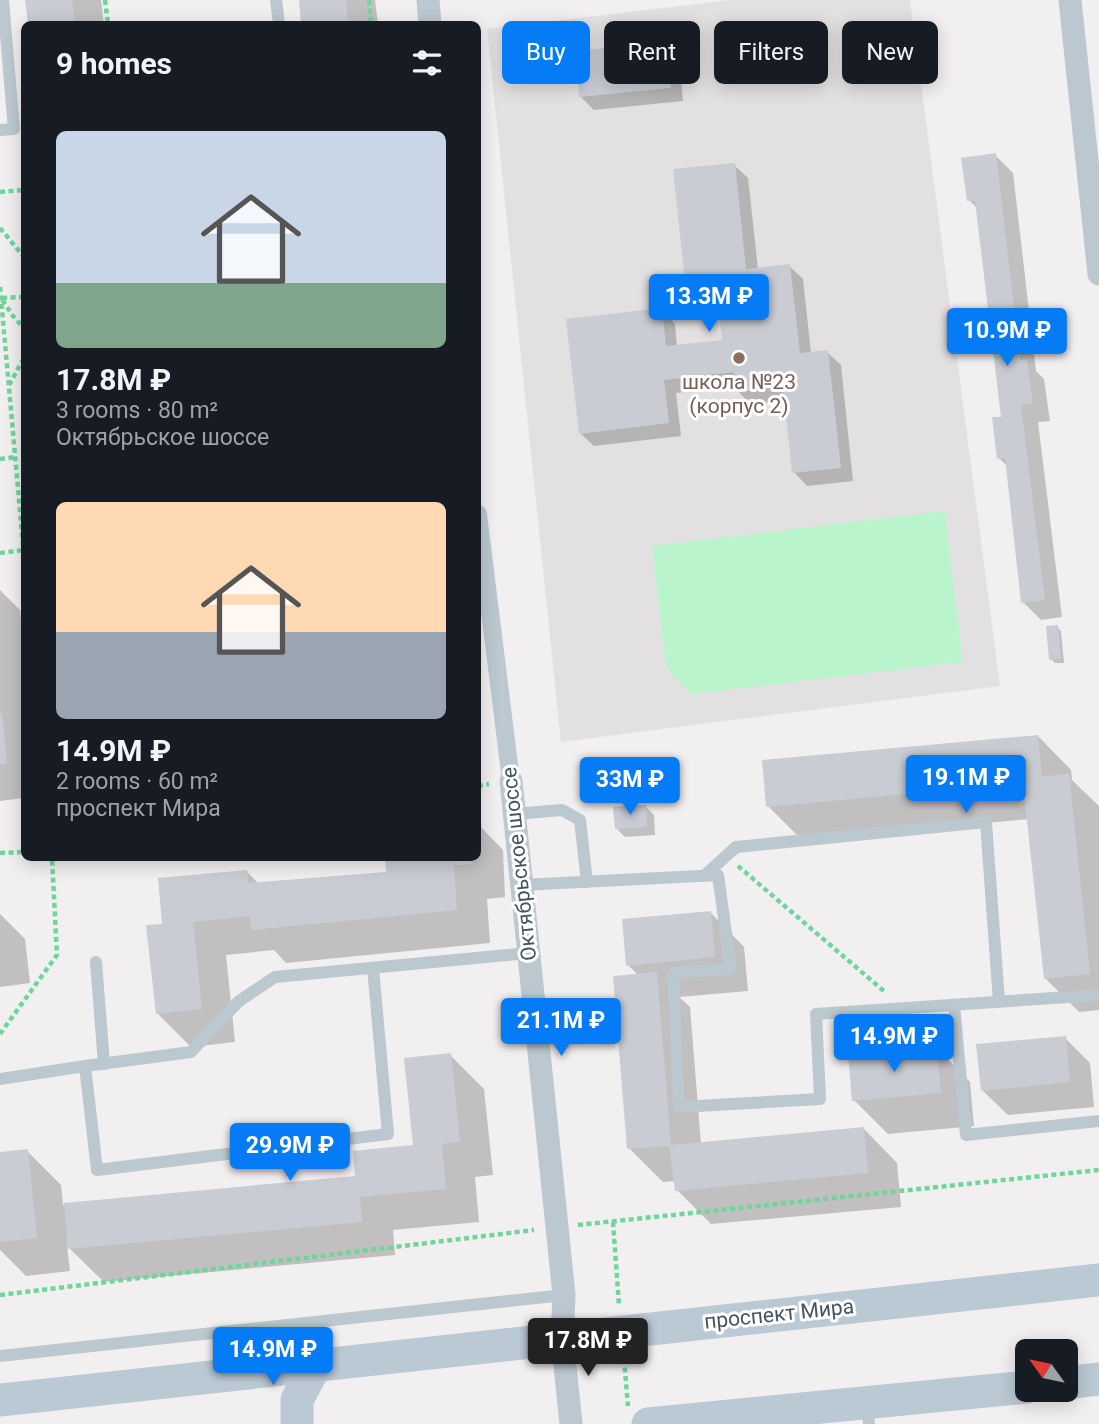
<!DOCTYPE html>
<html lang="en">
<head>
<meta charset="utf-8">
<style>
  :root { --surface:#171b24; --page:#242831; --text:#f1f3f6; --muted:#9ea1a6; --accent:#067bf6 }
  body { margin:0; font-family:Roboto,sans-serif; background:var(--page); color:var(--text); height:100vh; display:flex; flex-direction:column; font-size:26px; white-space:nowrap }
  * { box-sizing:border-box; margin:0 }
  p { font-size:23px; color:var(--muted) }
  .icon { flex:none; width:38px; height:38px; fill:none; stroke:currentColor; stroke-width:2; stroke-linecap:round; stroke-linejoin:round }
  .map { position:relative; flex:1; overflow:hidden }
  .details { position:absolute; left:21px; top:21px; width:460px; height:840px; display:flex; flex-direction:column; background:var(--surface); border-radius:10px; box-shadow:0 4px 18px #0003 }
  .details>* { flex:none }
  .top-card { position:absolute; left:502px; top:21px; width:492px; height:63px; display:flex; gap:14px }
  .needle { width:46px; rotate:303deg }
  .tools { position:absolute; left:1015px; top:1339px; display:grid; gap:14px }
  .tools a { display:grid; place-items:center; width:63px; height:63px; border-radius:10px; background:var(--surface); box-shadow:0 4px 18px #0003; font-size:35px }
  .price { position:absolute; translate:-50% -60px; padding:0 16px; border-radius:7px; background:var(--accent); color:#fff; font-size:23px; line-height:46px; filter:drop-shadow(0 2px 4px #0008) }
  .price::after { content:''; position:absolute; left:50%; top:42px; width:21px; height:16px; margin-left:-10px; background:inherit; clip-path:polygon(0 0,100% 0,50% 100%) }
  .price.selected { background:#222; color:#fff }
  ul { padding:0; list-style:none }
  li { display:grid; align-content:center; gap:14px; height:371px; padding:0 35px }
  li span { display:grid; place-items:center; height:217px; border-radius:10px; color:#555 }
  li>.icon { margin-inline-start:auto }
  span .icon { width:126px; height:126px; fill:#fffc; stroke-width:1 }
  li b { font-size:30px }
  h2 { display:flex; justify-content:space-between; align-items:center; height:84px; padding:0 35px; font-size:30px }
  .pill { padding:0 24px; border-radius:10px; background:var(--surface); box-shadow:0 4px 18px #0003; font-size:24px; line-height:63px }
  .pill.selected { background:var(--accent); color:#fff }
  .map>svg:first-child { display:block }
</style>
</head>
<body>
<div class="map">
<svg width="1099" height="1424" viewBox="0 0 1099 1424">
  <rect width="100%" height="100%" fill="#f2eff0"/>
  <path fill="#e3e0e2" d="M730 0H910L1000 686 561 742 487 29Z"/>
  <path fill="#baf4cd" d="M945 511 963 662 692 694 666 668 652 546Z"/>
  <path fill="#0003" d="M27 0H101L104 24H30Z
    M300 0H375L378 24H303Z
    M666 43 679 57 683 101 594 110 581 97Z
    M995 155 1013 173 1036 371 1044 379 1050 421 1038 422 1062 617 1041 620 1023 602 1008 467 999 458 1003 418 978 209 969 200Z
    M734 165 748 178 758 269 789 266 803 279 811 353 827 352 841 365 853 481 807 486 794 472 786 401 751 405 738 391 737 386 676 393 681 436 594 446 580 433 661 310 675 324 677 347 724 342 721 312 702 314 689 300Z
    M0 590 20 610 24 651V798L0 801Z
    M1057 627 1061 631 1064 663H1055L1051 659Z
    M1038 736 1071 770 1072 780 1099 806V1010L1079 1012 1045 978 1029 819 802 840 768 806Z
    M645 806 654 815 655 835 625 837 616 828Z
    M478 824 503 850 505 897 487 899 490 943 286 963 274 950 226 955 235 1042 191 1047 157 1013 164 925 246 871 259 884 388 874 387 858H478Z
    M711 913 744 947 748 991 679 997 690 1007 701 1144 864 1129 897 1163 901 1207 711 1224 677 1190 676 1181 663 1182 629 1148 638 975 628 965Z
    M0 914 25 939 30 983 0 987Z
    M1065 1038 1090 1063 1094 1107 1008 1115 982 1090Z
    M937 1048 970 1082 974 1126 888 1134 854 1100Z
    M450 1055 484 1089 493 1175 475 1177 479 1222 393 1230 395 1255 104 1282 67 1246 70 1271 26 1276 0 1250V1154L27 1151 61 1185 63 1205 357 1177 415 1147Z"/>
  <path fill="#c9cdd3" d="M25 0H72L75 24H28Z
    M299 0H346L348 24H301Z
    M666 42 671 88 579 97 575 51Z
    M996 153 1020 360H1027L1033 404 1021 405 1045 600 1021 603 1005 458 997 459 992 417H1001L975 201H967L961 158Z
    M735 163 746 269 790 264 800 353 828 350 841 468 792 473 783 387 736 392 734 372 664 380 669 423 579 434 566 319 662 308 666 346 722 340 718 298 687 301 673 169Z
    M1058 625 1061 659 1049 660 1046 626Z
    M0 713H2L7 763 0 764Z
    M1038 735 1042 777 1069 773 1090 974 1044 979 1023 783 766 807 762 760Z
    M646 805 647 827 615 829 613 807Z
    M385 858H472V864L454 866 457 910 251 930 250 916 193 922 202 1009 156 1014 146 925 162 924 158 878 247 870 248 883 386 872Z
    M711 911 715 957 626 966 622 919Z
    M657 972 671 1145 864 1127 868 1173 675 1191 669 1146 627 1149 613 976Z
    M1066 1036 1070 1082 981 1091 976 1044Z
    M937 1046 941 1093 852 1101 848 1054Z
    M451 1053 460 1142 442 1144 446 1189 360 1197 362 1222 68 1249 64 1203 355 1176 353 1151 413 1145 404 1058Z
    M28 1149 37 1238 0 1242V1152Z"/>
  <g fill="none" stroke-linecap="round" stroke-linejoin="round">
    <path stroke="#6ed69d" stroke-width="4.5" stroke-dasharray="5 3.5" stroke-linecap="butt" d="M105 0 108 24
      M369 0 371 24
      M0 192 24 190
      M0 228 24 257
      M0 287 24 556
      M24 297 1 298 13 316 24 328
      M9 385 24 358
      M0 459 16 457
      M0 553 24 550
      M478 786 489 784
      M0 853 24 852
      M738 866 885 992
      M0 1034 57 955 52 858
      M613 1222 619 1305
      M578 1225 1099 1170
      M0 1295 534 1230
      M624 1359 628 1406"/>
    <path stroke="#bcc8d0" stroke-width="12" d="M276 0 279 24
      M0 130 14 129 3 0
      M514 814 562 810 580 820 587 882
      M704 876 736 847 986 822 999 1002
      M522 885 718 875 731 969 673 973 679 1107 820 1099 816 1014 1099 995
      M96 962 104 1064
      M954 1005 966 1135 1099 1121
      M85 1066 191 1052 239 1001 275 977 529 953
      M0 1079 85 1066 97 1170 388 1134 373 968
      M0 1356 564 1295
      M867 1403 869 1424"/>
    <path stroke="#bcc8d0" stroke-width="18" d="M478 514 511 781"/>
    <path stroke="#bcc8d0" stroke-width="23" d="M428 0 430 24
      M1070 0 1099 274
      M511 781 564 1295 562 1337 571 1424"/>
    <path stroke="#bbc9d5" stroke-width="33" d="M1066 1383 1099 1379
      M0 1400 1099 1280
      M297 1424V1400L316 1364
      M648 1424 1027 1387"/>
  </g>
  <circle fill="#8d6e63" stroke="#fff" stroke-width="2.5" cx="739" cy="358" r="7"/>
  <g text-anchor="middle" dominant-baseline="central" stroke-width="6" stroke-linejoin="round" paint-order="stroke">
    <g font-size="21" fill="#785e54" stroke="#fff">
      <text x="739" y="382">школа №23<tspan x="739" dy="24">(корпус 2)</tspan></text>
    </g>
    <g font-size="21" fill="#45545f" stroke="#fff">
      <text transform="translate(519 864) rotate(-96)">Октябрьское шоссе</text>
      <text transform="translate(779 1314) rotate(-6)">проспект Мира</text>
    </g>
  </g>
</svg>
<div class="tools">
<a><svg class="needle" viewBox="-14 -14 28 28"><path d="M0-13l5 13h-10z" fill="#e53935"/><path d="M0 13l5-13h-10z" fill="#9ea1a6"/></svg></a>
</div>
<b class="price" style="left:709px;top:334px">13.3M ₽</b>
<b class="price" style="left:1007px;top:368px">10.9M ₽</b>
<b class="price" style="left:966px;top:815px">19.1M ₽</b>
<b class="price" style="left:630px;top:817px">33M ₽</b>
<b class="price" style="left:561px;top:1058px">21.1M ₽</b>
<b class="price" style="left:894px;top:1074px">14.9M ₽</b>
<b class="price" style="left:290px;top:1183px">29.9M ₽</b>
<b class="price selected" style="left:588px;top:1378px">17.8M ₽</b>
<b class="price" style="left:273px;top:1387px">14.9M ₽</b>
<div class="top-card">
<a class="pill selected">Buy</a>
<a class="pill">Rent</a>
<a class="pill">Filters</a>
<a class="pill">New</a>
</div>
<section class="details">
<h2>9 homes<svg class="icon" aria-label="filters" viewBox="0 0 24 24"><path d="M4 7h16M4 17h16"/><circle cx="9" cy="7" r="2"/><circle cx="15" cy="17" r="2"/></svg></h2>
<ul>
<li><span style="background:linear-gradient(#c9d6e8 70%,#7fa58c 0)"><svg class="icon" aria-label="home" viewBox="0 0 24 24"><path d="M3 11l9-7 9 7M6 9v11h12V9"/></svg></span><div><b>17.8M ₽</b><p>3 rooms · 80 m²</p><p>Октябрьское шоссе</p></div></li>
<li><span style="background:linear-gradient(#ffd9b3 60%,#9aa5b1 0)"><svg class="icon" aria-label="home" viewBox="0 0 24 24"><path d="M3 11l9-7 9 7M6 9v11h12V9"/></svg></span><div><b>14.9M ₽</b><p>2 rooms · 60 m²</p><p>проспект Мира</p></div></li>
</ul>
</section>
</div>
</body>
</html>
